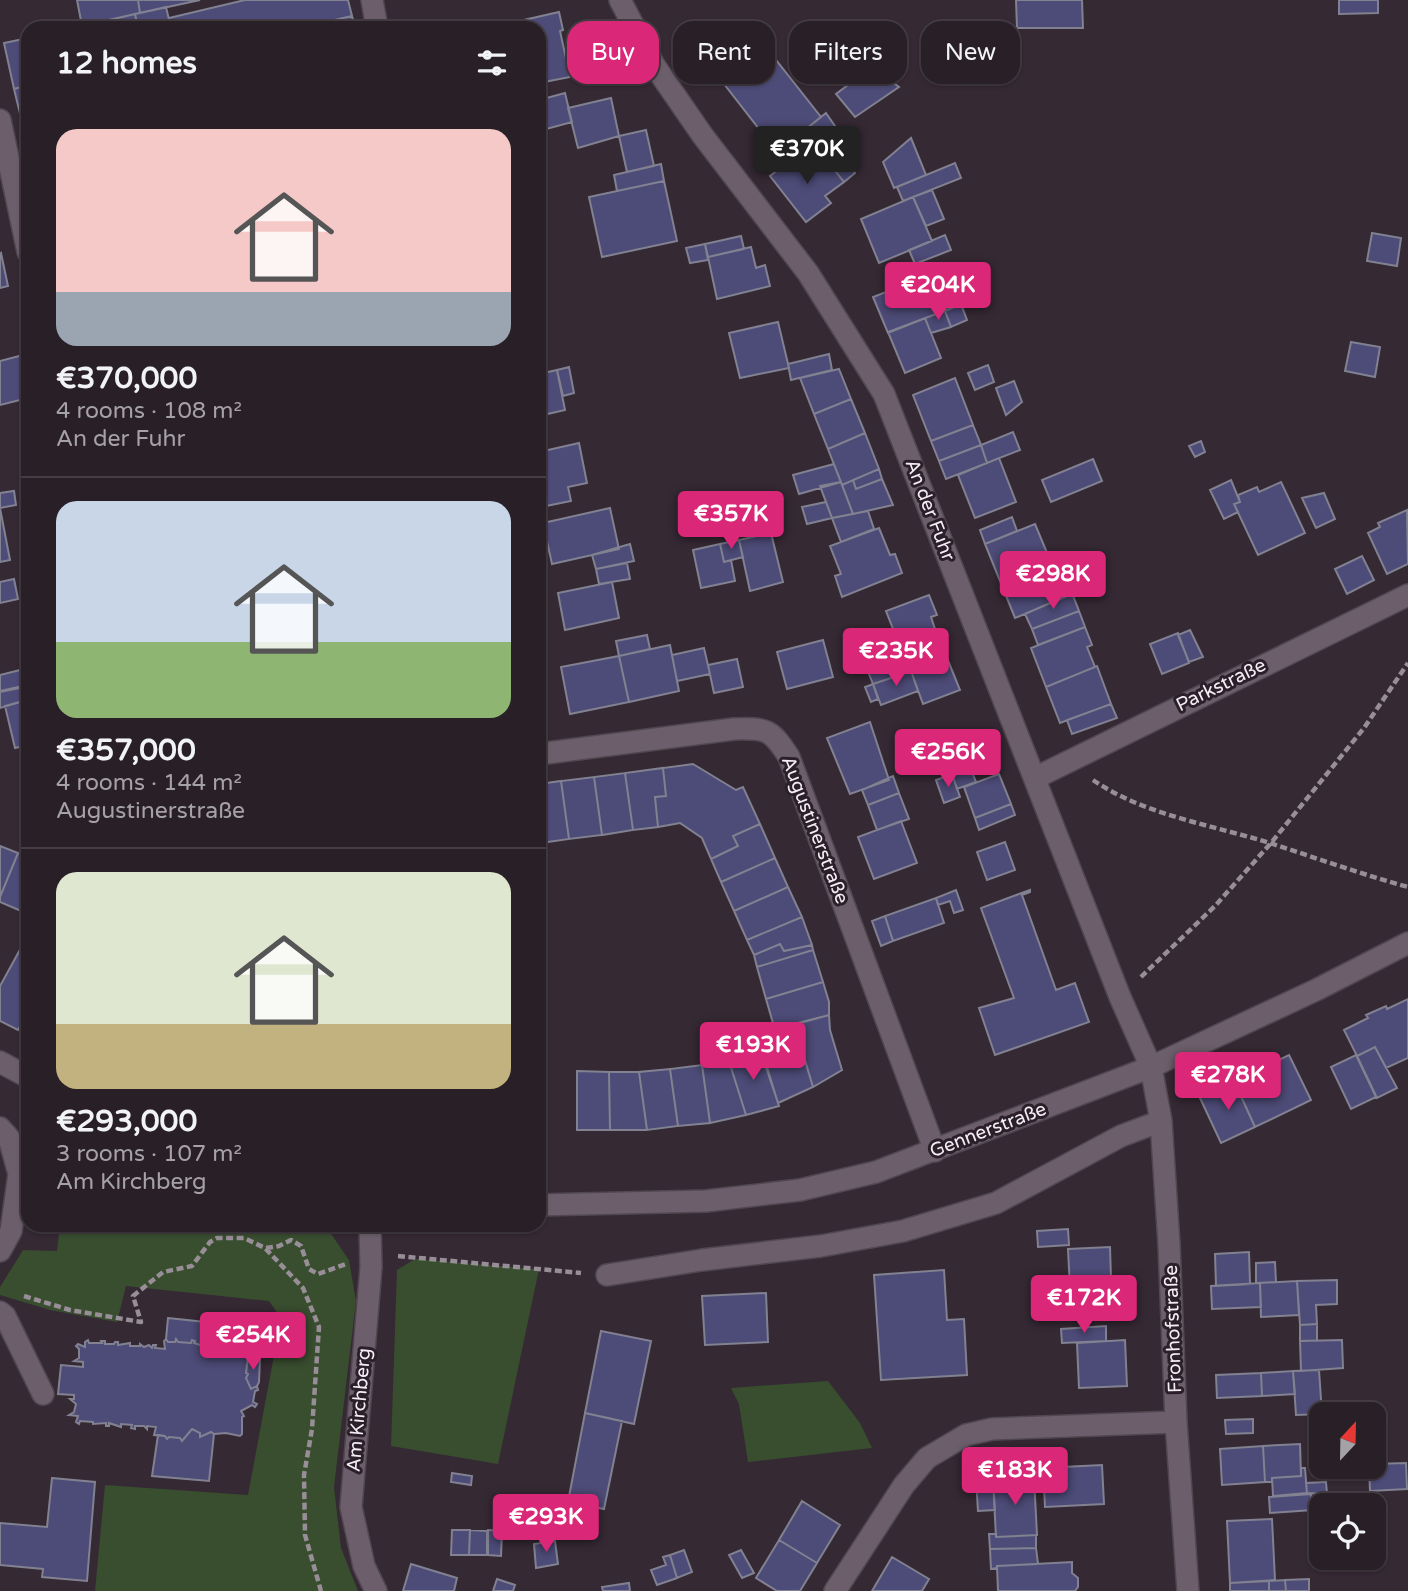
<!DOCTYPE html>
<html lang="en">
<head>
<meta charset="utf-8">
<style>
  :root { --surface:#281f27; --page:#30272f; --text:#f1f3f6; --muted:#a5a2a7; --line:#443d44; --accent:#db2777 }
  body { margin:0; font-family:"Varela Round",sans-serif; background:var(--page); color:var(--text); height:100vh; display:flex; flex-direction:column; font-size:26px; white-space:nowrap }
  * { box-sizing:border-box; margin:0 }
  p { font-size:23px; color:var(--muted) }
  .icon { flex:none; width:38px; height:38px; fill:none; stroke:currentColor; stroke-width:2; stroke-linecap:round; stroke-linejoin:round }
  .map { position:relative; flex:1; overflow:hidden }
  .panel { position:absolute; left:21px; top:21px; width:525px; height:1211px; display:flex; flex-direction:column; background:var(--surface); border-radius:21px; box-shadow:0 2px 5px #0004,0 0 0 2px var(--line) }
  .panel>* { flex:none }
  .top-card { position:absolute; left:567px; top:21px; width:665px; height:63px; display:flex; gap:14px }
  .needle { width:46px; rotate:22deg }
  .buttons { position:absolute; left:1309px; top:1402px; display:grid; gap:14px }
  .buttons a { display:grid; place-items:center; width:77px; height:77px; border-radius:14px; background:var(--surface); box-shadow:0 2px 5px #0004,0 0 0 2px var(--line); font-size:35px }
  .price { position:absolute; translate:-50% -60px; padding:0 16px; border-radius:7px; background:var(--accent); color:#fff; font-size:23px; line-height:46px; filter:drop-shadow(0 2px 4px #0008) }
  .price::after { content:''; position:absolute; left:50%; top:42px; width:21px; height:16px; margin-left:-10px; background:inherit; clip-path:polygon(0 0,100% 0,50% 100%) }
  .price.selected { background:#222; color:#fff }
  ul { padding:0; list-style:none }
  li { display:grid; align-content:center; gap:14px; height:371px; padding:0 35px }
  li+li { border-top:2px solid var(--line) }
  li span { display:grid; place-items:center; height:217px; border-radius:21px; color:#555 }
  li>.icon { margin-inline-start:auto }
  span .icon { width:126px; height:126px; fill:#fffc; stroke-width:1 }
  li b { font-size:30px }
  h2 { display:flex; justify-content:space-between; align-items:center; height:84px; padding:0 35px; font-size:30px }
  .pill { padding:0 24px; border-radius:21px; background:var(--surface); box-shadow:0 2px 5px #0004,0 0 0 2px var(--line); font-size:24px; line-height:63px }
  .pill.selected { background:var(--accent); color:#fff }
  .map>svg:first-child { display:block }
</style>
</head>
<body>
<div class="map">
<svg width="1408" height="1591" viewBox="0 0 1408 1591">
  <rect width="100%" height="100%" fill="#352934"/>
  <path fill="#394d2f" d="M60 1225H325L349 1260 356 1301 334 1487 341 1548 358 1591H95L105 1485 248 1495 281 1318 269 1301 126 1286 117 1322 50 1310 0 1295V1287L23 1250 57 1251Z
    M415 1259 539 1269 498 1464 391 1446 397 1270Z
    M828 1381 860 1423 872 1448 748 1462 739 1404 731 1388Z"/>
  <path fill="#4d4b77" stroke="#818191" stroke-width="2" d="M77 0H138L140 13 82 26Z
    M138 0H200L140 13Z
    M245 0H348L352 16 300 28H171L169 18Z
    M1016 0H1082L1083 28H1017Z
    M1339 0H1378V13L1339 14Z
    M166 7 171 28H138L135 14Z
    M559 12 563 30 560 31 570 77 539 83V28H502V25Z
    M135 14 138 28H105L104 21Z
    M352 16 355 28H300Z
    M104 21 105 28H71L82 26Z
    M754 32 821 117 777 152 710 66Z
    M28 38V85L14 89 4 43Z
    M872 67 899 87 855 117 836 94Z
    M28 85V129L24 130 14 89Z
    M565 93 572 122 539 131V100Z
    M611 98 619 136 578 148 568 108Z
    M826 113 837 129 811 146 801 133Z
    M646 130 654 166 627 172 619 136Z
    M911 138 926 175 894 188 883 162Z
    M836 147 855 173 844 182 824 157Z
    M795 157 806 171 824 157 844 182 825 196 831 203 806 222 770 176Z
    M955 163 961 178 903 201 897 187Z
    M661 164 664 181 617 191 614 175Z
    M664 181 677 241 602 257 589 197Z
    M932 190 944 219 926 226 913 197Z
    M913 197 932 241 879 263 861 219Z
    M1372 233 1401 238 1397 266 1367 261Z
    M945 235 951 250 915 264 909 250Z
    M741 236 744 249 708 257 705 244Z
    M705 244 708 260 690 263 686 248Z
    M751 247 756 268 765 265 770 286 717 299 708 257Z
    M1 253 8 286 0 288V254Z
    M951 267 959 271 966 288 952 293 943 270Z
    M943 270 952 293 966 288 971 300 888 333 873 297Z
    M961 304 967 320 951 327 945 311Z
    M945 311 951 327 931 333 925 318Z
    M925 318 941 358 905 373 888 332Z
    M778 322 789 368 740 378 729 333Z
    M1351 342 1380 347 1375 377 1345 371Z
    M829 354 832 370 791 380 788 364Z
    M23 355 28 380V398L0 405V361Z
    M988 365 994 382 975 390 968 373Z
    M569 367 574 393 563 396 557 370Z
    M839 369 851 399 814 414 800 378Z
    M557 370 565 410 539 416V374Z
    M955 378 973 425 931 441 913 395Z
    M1014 381 1022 402 1006 415 996 388Z
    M851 399 865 433 828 449 814 414Z
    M973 425 981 445 939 461 931 441Z
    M1013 432 1020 450 987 463 981 445Z
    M865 433 879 469 842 485 828 449Z
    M1201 441 1205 452 1195 457 1189 446Z
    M579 443 587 483 568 487 571 501 541 507 539 495V452Z
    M981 445 987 463 946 479 939 461Z
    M999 458 1016 502 975 518 958 475Z
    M1093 459 1102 481 1051 502 1042 480Z
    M834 464 841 482 799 494 793 475Z
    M879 469 882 479 856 489 853 480Z
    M882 479 893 505 853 514 842 485 853 480 856 489Z
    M1231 480 1240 502 1234 504 1238 512 1224 519 1210 490Z
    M841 482 853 514 832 518 820 486Z
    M1281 482 1305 533 1258 555 1234 504 1240 502 1238 495 1257 487 1259 492Z
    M14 491 16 505 0 508V493Z
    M1324 493 1335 519 1316 528 1302 498Z
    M826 502 832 518 807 524 802 507Z
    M0 508 10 560 0 562Z
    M610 508 619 549 552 564 543 523Z
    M1407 510 1408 564 1387 574 1368 533 1380 527 1378 523Z
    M868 511 874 529 841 542 832 518Z
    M1012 517 1017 531 985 544 980 530Z
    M1035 524 1050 560 1000 581 985 544Z
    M879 528 890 555 895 554 902 573 842 597 835 576 841 574 830 546Z
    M771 533 783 582 750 591 739 540Z
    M739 540 743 557 724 562 720 544Z
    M630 544 634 561 596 569 592 555Z
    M720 544 724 562 731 560 735 581 701 588 693 550Z
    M1362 556 1374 580 1347 594 1335 569Z
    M1050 560 1065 597 1015 618 1000 581Z
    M627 563 630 579 599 584 596 569Z
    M14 579 18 599 0 603V582Z
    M612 582 619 618 565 630 558 593Z
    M1072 593 1079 611 1032 629 1025 614Z
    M929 595 937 615 931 617 939 641 903 654 886 611Z
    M1079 611 1085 627 1038 645 1032 629Z
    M1085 627 1092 645 1087 647 1095 667 1046 687 1031 648Z
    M1190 630 1203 657 1189 662 1178 635Z
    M1178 633 1189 663 1162 674 1150 644Z
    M647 635 650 649 619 656 616 641Z
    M823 640 833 677 787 689 777 652Z
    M939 641 946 658 912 671 906 653Z
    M670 645 679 691 629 702 619 656Z
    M704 648 710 674 677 681 672 655Z
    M901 650 903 654 906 653 912 671 873 684 865 664Z
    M619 656 629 702 570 714 561 667Z
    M947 658 960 690 923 704 911 671Z
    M737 659 743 687 714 693 708 665Z
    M1097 666 1111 704 1060 723 1046 687Z
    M20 670 23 686 0 691V675Z
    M911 671 918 691 881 705 873 684Z
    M873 684 878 699 871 702 865 687Z
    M24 687 27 700 0 708V692Z
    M27 700 28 745 15 748 5 706Z
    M1111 704 1117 718 1072 734 1067 720Z
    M870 722 889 780 850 794 827 738Z
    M693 764 736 790 743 787 760 824 733 836 738 846 711 859 702 838 680 823 658 827 655 797 666 796 663 768Z
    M970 767 976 782 957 789 952 774Z
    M663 768 666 796 655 797 658 827 633 830 625 773Z
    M625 773 633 830 602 835 594 777Z
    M952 774 960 797 944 803 936 780Z
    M999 774 1011 804 975 818 964 787Z
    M893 776 899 793 868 805 862 790Z
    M594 777 602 835 569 839 561 781Z
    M561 781 569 839 548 842 539 835V784Z
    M899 793 909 819 877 830 868 805Z
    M1011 804 1015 815 979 830 975 818Z
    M901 821 917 863 874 879 858 837Z
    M760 824 775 858 721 882 711 859 738 846 733 836Z
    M1005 842 1015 870 987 880 977 852Z
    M0 846 18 853 0 897Z
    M18 853 28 858V914L0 902V897Z
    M775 858 788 887 734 911 721 882Z
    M788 887 802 917 747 940 734 911Z
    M956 890 963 910 954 913 950 901 938 905 936 898Z
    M1030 890V892L1022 895 1056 990 1075 983 1089 1022 995 1055 979 1008 1014 998 981 908Z
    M936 898 944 923 893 941 885 916Z
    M885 916 893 941 881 946 872 921Z
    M802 917 812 945 784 951 780 944 754 955 747 940Z
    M780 944 784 951 812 945 813 950 757 967 754 955Z
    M22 946 28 950V1013L18 1030 0 1021V986Z
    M813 950 823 982 766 999 757 967Z
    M823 982 829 1002V1015L775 1030 766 999Z
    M1408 999V1058L1386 1068 1375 1047 1357 1056 1344 1030 1368 1018 1366 1015 1386 1006 1387 1009Z
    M829 1015 830 1030 842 1070 813 1087 794 1024Z
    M794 1024 813 1087 778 1103 762 1051 780 1046 775 1030Z
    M1375 1047 1397 1088 1377 1098 1357 1056Z
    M760 1049 779 1106 746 1115 728 1058Z
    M1289 1055 1311 1100 1255 1127 1234 1081Z
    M1356 1055 1376 1097 1351 1109 1331 1067Z
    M728 1058 746 1115 710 1123 702 1065Z
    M702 1065 710 1123 678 1126 670 1069Z
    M670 1069 678 1126 647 1130 639 1072Z
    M577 1071 609 1072 610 1130H577Z
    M609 1072H639L647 1130H610Z
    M1234 1081 1255 1127 1221 1143 1200 1098Z
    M1068 1229 1069 1245 1038 1247 1037 1231Z
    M1110 1247 1112 1311 1057 1314 1056 1289 1070 1288 1068 1249Z
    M1249 1252 1250 1284 1216 1286 1215 1254Z
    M1275 1262 1276 1282 1256 1283V1263Z
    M944 1270 947 1320 964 1319 967 1375 881 1380 874 1275Z
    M1337 1280V1304L1316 1305 1317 1324 1300 1325 1297 1281Z
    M1297 1281 1299 1315 1261 1317 1260 1283Z
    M1260 1283 1261 1307 1212 1309 1211 1286Z
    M766 1293 768 1342 705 1345 702 1296Z
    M168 1318 224 1324 223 1340 263 1344 246 1356 222 1351 219 1354 212 1350V1347H208V1350L202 1352 205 1345 203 1342 200 1345 194 1343 195 1341 192 1340 191 1343 178 1342 176 1339 175 1342H168L166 1339Z
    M1317 1324V1341H1300V1325Z
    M1106 1326V1341L1062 1343 1061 1329Z
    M601 1331 651 1341 634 1424 585 1413Z
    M166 1339 168 1342H175L176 1339 178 1342 191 1343 192 1340 195 1341 194 1343 200 1345 203 1342 205 1345 202 1352 208 1350V1347H212V1350L219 1354 222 1351 248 1355 246 1373 248 1374 246 1378 251 1389 257 1386 258 1390 255 1391 253 1402 257 1404 255 1407 252 1405 241 1411 244 1416 242 1417V1434L240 1436 226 1433 214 1434 211 1432 200 1437V1433L192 1429 182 1441 180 1438 169 1437 167 1439 165 1436 154 1435 156 1427 147 1426V1429L144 1426H135V1429L131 1428 132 1425 121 1424V1427L109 1423V1426H106V1423L93 1424V1422L80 1421 79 1424 76 1422 78 1416 69 1415 74 1412 76 1404 70 1399H74V1395L58 1394 61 1365 83 1367V1362L74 1361 79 1358V1349L76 1346 78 1344 85 1347V1342L88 1340 89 1343H102L101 1341H105V1344H114L115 1342H118V1345L130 1343V1346H140V1344L144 1347 149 1345 152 1348 153 1345H156L155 1348 165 1349 164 1341Z
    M1125 1340 1127 1386 1079 1388 1077 1343Z
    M1342 1340 1343 1368 1301 1371 1300 1341Z
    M248 1358H260L259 1382 257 1386 251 1389 246 1378 248 1374 246 1373Z
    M1319 1370 1322 1414 1296 1415 1293 1371Z
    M1293 1371 1295 1394 1262 1396 1261 1373Z
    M1261 1373 1262 1396 1217 1398 1216 1375Z
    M585 1413 622 1421 604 1509 568 1502Z
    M1253 1419V1433L1226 1434 1225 1420Z
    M192 1429 200 1433V1437L211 1432 214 1434 209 1481 152 1476 158 1435 165 1436 167 1439 169 1437 180 1438 182 1441Z
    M1300 1444 1301 1476 1272 1478V1482H1265L1263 1446Z
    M1263 1446 1265 1482 1222 1485 1220 1449Z
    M1406 1463 1407 1489 1370 1491 1369 1466H1374V1464Z
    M1102 1465 1104 1504 1045 1507 1043 1468Z
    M1301 1468H1305L1307 1493 1273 1496 1272 1478 1301 1476Z
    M452 1473 472 1476 471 1485 451 1482Z
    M1034 1477 1037 1535 996 1537 993 1480Z
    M52 1478 95 1482 87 1581 42 1577 43 1569 0 1565V1523L47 1527Z
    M976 1480H993L995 1510 978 1511Z
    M1326 1482 1327 1494 1307 1493 1306 1483Z
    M1311 1494 1312 1510 1270 1513 1269 1497Z
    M802 1501 840 1525 817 1563 779 1540Z
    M1272 1519 1275 1580 1230 1583 1227 1521Z
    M452 1530H470L469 1555H451Z
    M470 1530 487 1531V1555H469Z
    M488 1530 502 1531 501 1556 488 1555Z
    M989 1534H996V1537L1036 1535V1548L990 1549Z
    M779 1540 817 1563 800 1591H777L756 1578Z
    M555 1541 558 1564 536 1568 534 1544Z
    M1036 1548 1038 1564 997 1566V1568L991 1569 990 1549Z
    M684 1550 692 1572 677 1578 670 1555Z
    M741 1550 754 1573 742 1578 729 1555Z
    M670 1555 677 1578 657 1585 651 1570 666 1565 663 1557Z
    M892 1557 929 1579 922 1591H872Z
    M1072 1562V1573L1078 1578V1587L1075 1591H998L997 1566Z
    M411 1564 457 1578 454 1591H403Z
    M497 1579 515 1585 513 1591H493Z
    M1309 1579V1591H1286L1285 1580Z
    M1285 1580 1286 1591H1269V1581Z
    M1269 1581V1591H1230V1583Z
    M629 1583 630 1591H603L602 1587Z"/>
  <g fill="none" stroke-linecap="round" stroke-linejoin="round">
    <defs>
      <path id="minor" d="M372 0 377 28
        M620 0 654 65 703 136 808 273 884 394 1120 997 1151 1067 1161 1121 1169 1244 1176 1422 1188 1591
        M0 120 28 252
        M539 754 734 729C767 728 771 729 789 757L935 1151
        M1035 778 1408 595
        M0 1062 28 1077
        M0 1128 9 1138 19 1174 11 1231 0 1251
        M539 1205 706 1201 800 1190 876 1172 1151 1067 1316 990 1408 943
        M370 1225 371 1267 351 1507 364 1566 376 1591
        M607 1275 702 1260 821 1246 903 1231 996 1203 1121 1136 1161 1121
        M0 1312 5 1316 43 1394
        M835 1591 904 1485 927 1458 966 1435 992 1429 1176 1422"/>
    </defs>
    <use href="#minor" stroke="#504750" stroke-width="24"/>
    <path stroke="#988e97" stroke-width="4.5" stroke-dasharray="7 3.5" stroke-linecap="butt" d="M1093 780C1144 815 1212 825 1270 843 1316 858 1361 874 1408 887
      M1141 977 1215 906 1271 843 1364 728 1408 663
      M266 1248 279 1246 291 1240 301 1246 309 1269 318 1274 346 1264
      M398 1256 581 1273
      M24 1296 70 1310 141 1322 133 1296 163 1272 192 1266 210 1242 217 1238H244L265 1248 303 1288 319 1327 312 1429 304 1475 305 1535 321 1591"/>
    <use href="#minor" stroke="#6c5f6b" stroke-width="21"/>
  </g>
  <g text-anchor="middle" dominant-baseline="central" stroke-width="6" stroke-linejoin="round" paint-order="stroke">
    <g font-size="19" fill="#f4edf4" stroke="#2b1f2a">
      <text transform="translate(930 510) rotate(69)">An der Fuhr</text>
      <text transform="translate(1221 685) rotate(-26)">Parkstraße</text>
      <text transform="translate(815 830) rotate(69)">Augustinerstraße</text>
      <text transform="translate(988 1130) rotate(-21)">Gennerstraße</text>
      <text transform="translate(1173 1329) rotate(-92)">Fronhofstraße</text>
      <text transform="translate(359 1410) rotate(-85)">Am Kirchberg</text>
    </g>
  </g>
</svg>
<div class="buttons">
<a><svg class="needle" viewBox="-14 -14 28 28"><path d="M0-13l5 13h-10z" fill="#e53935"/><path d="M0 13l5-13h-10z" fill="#a5a2a7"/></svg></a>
<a><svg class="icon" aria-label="locate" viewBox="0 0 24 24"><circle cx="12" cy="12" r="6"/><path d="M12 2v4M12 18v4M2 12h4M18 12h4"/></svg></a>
</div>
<b class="price selected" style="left:807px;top:186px">€370K</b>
<b class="price" style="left:938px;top:322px">€204K</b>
<b class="price" style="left:731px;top:551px">€357K</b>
<b class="price" style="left:1053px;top:611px">€298K</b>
<b class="price" style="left:896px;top:688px">€235K</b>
<b class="price" style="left:948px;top:789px">€256K</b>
<b class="price" style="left:753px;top:1082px">€193K</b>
<b class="price" style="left:1228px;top:1112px">€278K</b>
<b class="price" style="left:1084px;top:1335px">€172K</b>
<b class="price" style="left:253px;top:1372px">€254K</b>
<b class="price" style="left:1015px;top:1507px">€183K</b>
<b class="price" style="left:546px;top:1554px">€293K</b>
<div class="top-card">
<a class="pill selected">Buy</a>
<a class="pill">Rent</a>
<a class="pill">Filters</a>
<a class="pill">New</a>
</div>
<section class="panel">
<h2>12 homes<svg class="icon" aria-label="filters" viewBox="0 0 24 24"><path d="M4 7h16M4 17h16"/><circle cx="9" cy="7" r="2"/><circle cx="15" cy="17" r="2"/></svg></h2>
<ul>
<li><span style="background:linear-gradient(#f6c9c9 75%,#9aa5b1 0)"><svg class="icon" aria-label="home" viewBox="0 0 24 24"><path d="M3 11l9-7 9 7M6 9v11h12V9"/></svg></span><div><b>€370,000</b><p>4 rooms · 108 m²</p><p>An der Fuhr</p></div></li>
<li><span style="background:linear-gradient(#c9d6e8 65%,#8fb573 0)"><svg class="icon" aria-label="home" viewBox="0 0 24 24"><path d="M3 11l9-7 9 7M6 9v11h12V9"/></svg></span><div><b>€357,000</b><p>4 rooms · 144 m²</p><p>Augustinerstraße</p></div></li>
<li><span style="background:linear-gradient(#dfe7d0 70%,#c2b280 0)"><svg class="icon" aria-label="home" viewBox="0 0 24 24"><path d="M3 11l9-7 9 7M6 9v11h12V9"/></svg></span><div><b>€293,000</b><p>3 rooms · 107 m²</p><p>Am Kirchberg</p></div></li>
</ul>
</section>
</div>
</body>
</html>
